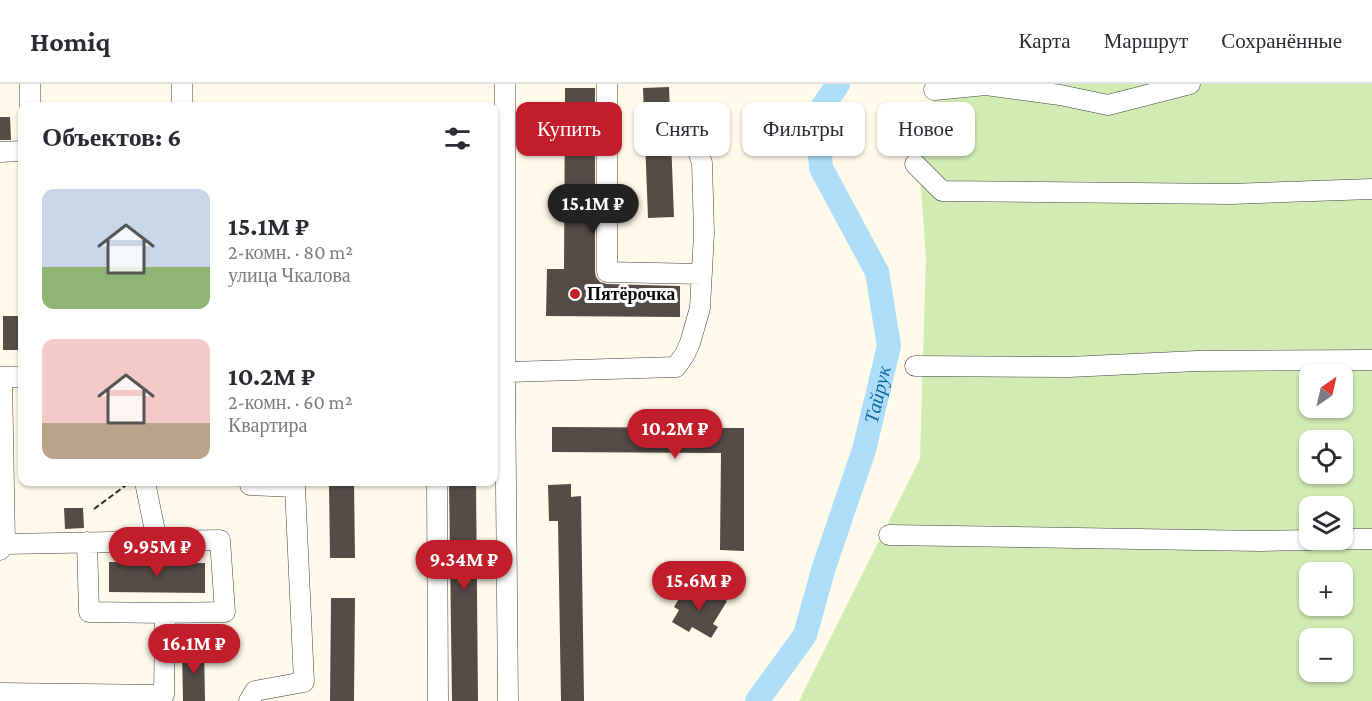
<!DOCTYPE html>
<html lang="ru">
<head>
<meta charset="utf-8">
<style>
  :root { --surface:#fff; --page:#f2f2f3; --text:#2b2b33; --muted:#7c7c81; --line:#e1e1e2; --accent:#c21d2a }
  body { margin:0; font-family:"Crimson Pro",serif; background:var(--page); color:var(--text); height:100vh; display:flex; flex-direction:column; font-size:22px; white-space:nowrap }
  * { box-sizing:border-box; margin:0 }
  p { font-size:20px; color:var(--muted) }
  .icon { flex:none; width:33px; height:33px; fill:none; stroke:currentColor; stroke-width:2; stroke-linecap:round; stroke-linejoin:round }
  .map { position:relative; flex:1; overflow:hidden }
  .panel { position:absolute; left:18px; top:18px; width:480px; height:384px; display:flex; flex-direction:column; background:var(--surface); border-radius:12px; box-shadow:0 2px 4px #0004 }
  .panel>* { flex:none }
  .hud { position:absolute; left:516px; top:18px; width:570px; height:54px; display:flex; gap:12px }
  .needle { width:39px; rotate:34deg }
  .buttons { position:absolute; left:1299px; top:280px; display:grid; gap:12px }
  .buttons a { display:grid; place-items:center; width:54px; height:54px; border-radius:12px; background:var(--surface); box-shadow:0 2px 4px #0004; font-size:30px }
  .price { position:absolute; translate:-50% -51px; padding:0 14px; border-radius:21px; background:var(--accent); color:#fff; font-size:20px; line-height:39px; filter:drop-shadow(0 2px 3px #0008) }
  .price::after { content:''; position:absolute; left:50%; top:36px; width:18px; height:14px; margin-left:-9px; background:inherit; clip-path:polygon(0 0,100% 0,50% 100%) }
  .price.current { background:#222; color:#fff }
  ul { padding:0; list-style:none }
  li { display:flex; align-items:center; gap:18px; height:150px; padding:0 24px }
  li span { display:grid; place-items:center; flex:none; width:168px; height:120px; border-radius:12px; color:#555 }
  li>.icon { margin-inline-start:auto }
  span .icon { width:72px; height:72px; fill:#fffc; stroke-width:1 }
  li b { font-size:26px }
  h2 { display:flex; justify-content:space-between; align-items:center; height:72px; padding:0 24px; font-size:26px }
  .tag { padding:0 21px; border-radius:12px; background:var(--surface); box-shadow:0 2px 4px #0004; font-size:21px; line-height:54px }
  .tag.current { background:var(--accent); color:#fff }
  header { display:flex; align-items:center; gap:36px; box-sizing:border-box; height:84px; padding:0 30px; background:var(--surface); border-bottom:2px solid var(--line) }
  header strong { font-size:28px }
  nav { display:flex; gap:33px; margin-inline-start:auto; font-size:21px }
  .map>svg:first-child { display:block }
</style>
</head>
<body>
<header>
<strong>Homiq</strong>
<nav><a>Карта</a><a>Маршрут</a><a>Сохранённые</a></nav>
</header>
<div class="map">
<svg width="1372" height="617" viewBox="0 0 1372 617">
  <rect width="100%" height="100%" fill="#fffaea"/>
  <path fill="#d1ebb2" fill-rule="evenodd" d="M943 0H1372V617H799L920 375 926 174 917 48ZM1310 291H1342V324H1310ZM1310 357H1342V390H1310ZM1310 423H1342V456H1310ZM1310 489H1342V522H1310ZM1310 555H1342V588H1310Z"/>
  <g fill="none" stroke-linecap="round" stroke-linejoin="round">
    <path stroke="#acdef9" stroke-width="24" id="s1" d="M757 617 805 551 824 483 864 366 889 262 877 188 821 84 817 31 838 0"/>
  </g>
  <path fill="#554c48" d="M669 3 674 133 648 134 643 4Z
    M565 4H595V188L596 193 600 198 607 200 680 202V233L546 232 547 185H564Z
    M0 33H10L11 56H0Z
    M3 232H22V266H3Z
    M552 343 744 344V467L720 466 721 369 552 368Z
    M329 398H354L355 474H330Z
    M449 398H476L478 617H452Z
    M571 400V413L581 412 584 617H561L558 437H549L548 401Z
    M64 424H83L84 444 65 445Z
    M109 478 205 479V509L109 508Z
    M706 504 727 517 713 540 718 543 711 554 692 543 689 548 672 538 679 526 674 523 684 506 699 515Z
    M331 514H355L354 617H330Z
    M182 565H204L205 617H183Z"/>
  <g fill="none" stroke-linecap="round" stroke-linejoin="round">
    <defs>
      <path id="minor" d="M182 0V22
        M505 0V295L508 617
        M607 0V188L702 190
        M934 6 986 1 1060 11 1108 21 1190 0
        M30 22V0
        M0 68 22 67
        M915 80 942 107 1231 110 1372 105
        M915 282 1069 283 1197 277 1372 276
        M505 288 676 283 685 270 690 259 700 224 704 149 702 79 697 64
        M0 293H22
        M145 398 157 457
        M437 398 438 617
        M889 451 1260 457 1310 456
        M1342 455H1372
        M87 458 89 528 165 529
        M0 466 5 460 2 293
        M0 609 164 611 165 529 225 528 220 456 5 460
        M249 617 255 607 304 598 295 403 250 401V398"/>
    </defs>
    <use href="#minor" stroke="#3f3f3f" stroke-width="21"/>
    <path stroke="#2e2e2e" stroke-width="2" stroke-dasharray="6 3" stroke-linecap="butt" d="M94 425 129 399"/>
    <use href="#minor" stroke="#fff" stroke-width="20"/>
  </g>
  <circle fill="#c21d2a" stroke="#fff" stroke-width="2" cx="575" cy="210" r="6"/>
  <g text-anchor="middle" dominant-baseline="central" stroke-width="6" stroke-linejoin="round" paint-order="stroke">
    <g font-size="18" font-weight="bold" fill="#0c0c0c" stroke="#fff" text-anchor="start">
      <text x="587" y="210">Пятёрочка</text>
    </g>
    <g font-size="20" font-style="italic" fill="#1066a3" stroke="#fff">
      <text stroke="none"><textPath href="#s1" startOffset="333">Тайрук</textPath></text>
    </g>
  </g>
</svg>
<div class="buttons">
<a><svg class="needle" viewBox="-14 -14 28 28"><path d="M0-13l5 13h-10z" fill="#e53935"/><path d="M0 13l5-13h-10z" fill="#7c7c81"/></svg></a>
<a><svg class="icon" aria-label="locate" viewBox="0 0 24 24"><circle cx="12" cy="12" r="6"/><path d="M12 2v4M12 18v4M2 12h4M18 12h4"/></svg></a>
<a><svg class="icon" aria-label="layers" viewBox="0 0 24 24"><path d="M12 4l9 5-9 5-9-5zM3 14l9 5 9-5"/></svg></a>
<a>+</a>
<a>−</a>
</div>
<b class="price current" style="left:593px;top:151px">15.1M ₽</b>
<b class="price" style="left:675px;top:376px">10.2M ₽</b>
<b class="price" style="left:157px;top:494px">9.95M ₽</b>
<b class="price" style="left:464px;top:507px">9.34M ₽</b>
<b class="price" style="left:699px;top:528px">15.6M ₽</b>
<b class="price" style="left:194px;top:591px">16.1M ₽</b>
<div class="hud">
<a class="tag current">Купить</a>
<a class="tag">Снять</a>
<a class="tag">Фильтры</a>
<a class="tag">Новое</a>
</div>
<section class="panel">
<h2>Объектов: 6<svg class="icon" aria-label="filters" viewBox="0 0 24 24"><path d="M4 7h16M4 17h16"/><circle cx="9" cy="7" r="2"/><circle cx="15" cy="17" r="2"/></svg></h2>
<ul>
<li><span style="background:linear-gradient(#c9d6e8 65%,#8fb573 0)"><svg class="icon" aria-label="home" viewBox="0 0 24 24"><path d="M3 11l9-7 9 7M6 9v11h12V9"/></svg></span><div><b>15.1M ₽</b><p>2-комн. · 80 m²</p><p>улица Чкалова</p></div></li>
<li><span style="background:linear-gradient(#f6c9c9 70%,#b9a48a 0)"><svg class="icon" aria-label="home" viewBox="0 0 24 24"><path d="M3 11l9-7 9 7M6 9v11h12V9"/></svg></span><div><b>10.2M ₽</b><p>2-комн. · 60 m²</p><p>Квартира</p></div></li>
</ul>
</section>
</div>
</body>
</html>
